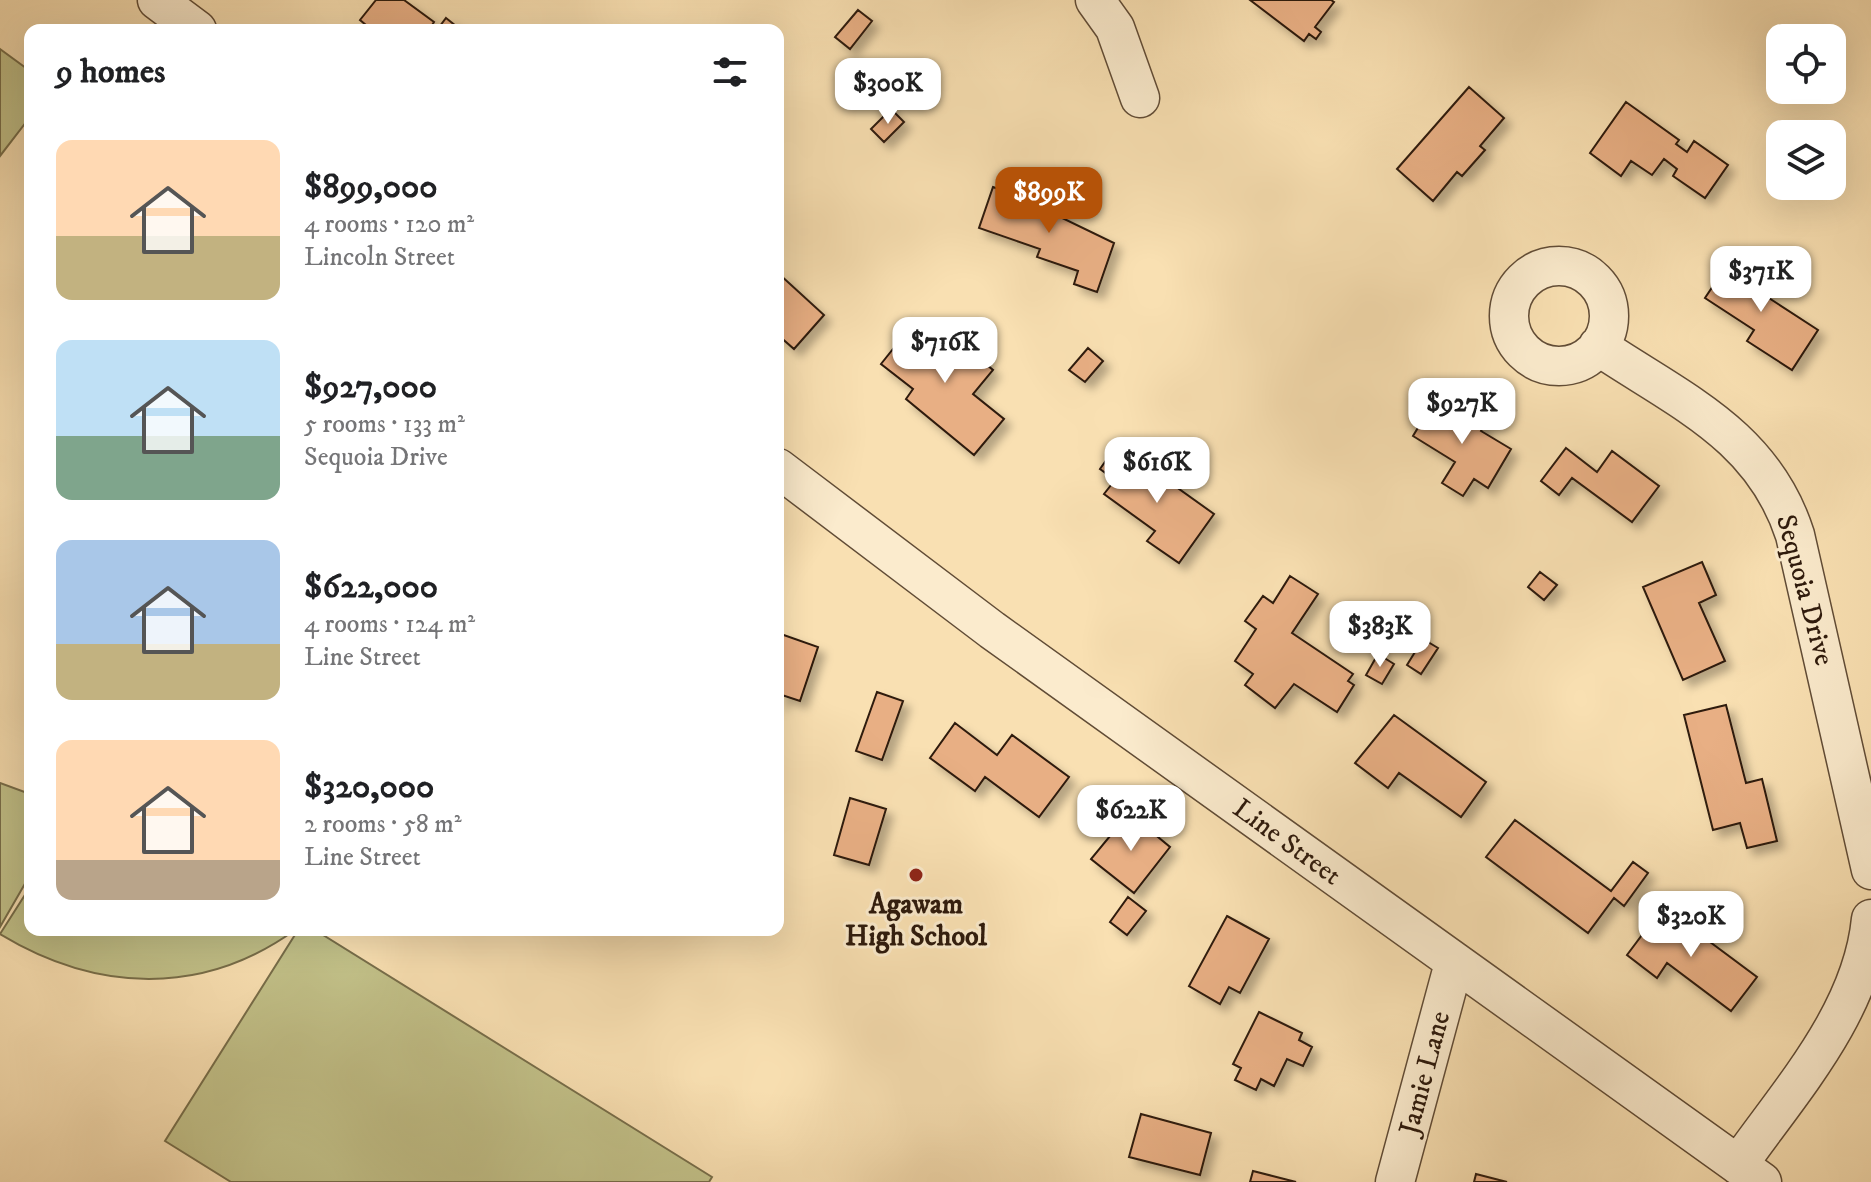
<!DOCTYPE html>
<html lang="en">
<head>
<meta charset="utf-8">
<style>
  :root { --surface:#fff; --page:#f6f6f6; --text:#202124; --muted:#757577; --accent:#b45309 }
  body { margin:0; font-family:"IM FELL DW Pica",serif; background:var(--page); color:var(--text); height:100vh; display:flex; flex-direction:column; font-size:30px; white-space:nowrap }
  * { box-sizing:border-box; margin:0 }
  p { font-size:26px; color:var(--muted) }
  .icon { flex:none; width:44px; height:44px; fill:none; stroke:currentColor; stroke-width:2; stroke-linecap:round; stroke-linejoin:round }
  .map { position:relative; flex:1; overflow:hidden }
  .sheet { position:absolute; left:24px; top:24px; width:760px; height:912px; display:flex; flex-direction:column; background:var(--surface); border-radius:16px; box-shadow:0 8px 32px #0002 }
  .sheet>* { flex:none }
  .controls { position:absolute; left:1766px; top:24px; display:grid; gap:16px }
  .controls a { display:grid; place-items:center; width:80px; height:80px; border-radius:16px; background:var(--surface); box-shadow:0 8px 32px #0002; font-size:40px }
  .price { position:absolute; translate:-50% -68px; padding:0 18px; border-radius:16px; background:#fff; color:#222; font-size:26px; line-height:52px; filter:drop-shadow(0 2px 4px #0008) }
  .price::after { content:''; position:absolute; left:50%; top:48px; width:24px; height:18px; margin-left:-12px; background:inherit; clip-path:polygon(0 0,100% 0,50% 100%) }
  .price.active { background:var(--accent); color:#fff }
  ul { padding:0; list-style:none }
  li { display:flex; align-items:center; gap:24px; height:200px; padding:0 32px }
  li span { display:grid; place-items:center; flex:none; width:224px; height:160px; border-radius:16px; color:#555 }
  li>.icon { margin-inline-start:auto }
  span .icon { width:96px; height:96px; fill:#fffc; stroke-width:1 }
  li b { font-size:34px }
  h2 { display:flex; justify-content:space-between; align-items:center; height:96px; padding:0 32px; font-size:34px }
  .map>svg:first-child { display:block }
</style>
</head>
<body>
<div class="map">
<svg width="1871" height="1182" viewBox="0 0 1871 1182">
  <defs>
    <filter id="shadow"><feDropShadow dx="7" dy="7" stdDeviation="4" flood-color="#0004"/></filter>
  </defs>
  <rect width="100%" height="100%" fill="#f9e0b2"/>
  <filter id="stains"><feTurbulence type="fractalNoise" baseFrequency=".0025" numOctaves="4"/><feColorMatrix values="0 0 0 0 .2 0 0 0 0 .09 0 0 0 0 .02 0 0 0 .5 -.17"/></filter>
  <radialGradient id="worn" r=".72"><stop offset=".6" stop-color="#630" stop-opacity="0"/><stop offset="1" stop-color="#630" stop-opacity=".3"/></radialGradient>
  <path fill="#c2c189" stroke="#786e4a" stroke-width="2" d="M0 49 30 71V117L0 156Z
    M0 783 30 794V875L0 927Z
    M30 887V930H295C202 997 96 992 0 934Z
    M298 930H315L712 1177 709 1182H231L165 1141Z"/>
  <path fill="#e8af84" stroke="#2e1a0c" stroke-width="2" filter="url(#shadow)" d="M376 0H404L434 22 429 30H372L360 20Z
    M1250 0H1331L1334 2 1315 27 1321 32 1316 39 1309 34 1304 41Z
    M858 10 872 21 850 49 835 37Z
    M446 18 461 30H437Z
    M1469 87 1504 118 1480 146 1485 150 1462 176 1457 172 1433 201 1397 169Z
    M1626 102 1679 140 1676 144 1687 152 1694 141 1728 165 1705 198 1673 176 1677 169 1664 159 1652 175 1631 161 1621 176 1590 153Z
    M891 109 904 122 884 142 871 129Z
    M993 187 1030 201 1032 194 1062 204 1058 216 1114 243 1097 292 1074 284 1078 271 1037 257 1040 249 979 228Z
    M1733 256 1763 276 1755 289 1818 330 1792 370 1747 341 1754 330 1705 298Z
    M778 273 824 315 794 349 778 335Z
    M917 319 949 345 954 338 993 370 973 394 1004 419 974 455 906 399 913 389 881 364Z
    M1088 348 1103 361 1085 382 1069 370Z
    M1437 396 1485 424 1481 431 1511 449 1488 488 1474 479 1463 496 1442 483 1455 462 1413 436Z
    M1566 448 1597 472 1612 451 1659 486 1632 522 1572 478 1559 495 1541 481Z
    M1112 452 1125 461 1130 454 1214 514 1179 563 1147 541 1155 531 1104 494 1115 480 1100 469Z
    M1702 562 1716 595 1699 603 1725 661 1683 680 1643 587Z
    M1540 572 1557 585 1544 600 1528 587Z
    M1290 576 1318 594 1292 633 1353 674 1348 681 1354 685 1337 712 1294 684 1275 708 1245 685 1253 674 1235 661 1256 629 1245 621 1263 596 1273 603Z
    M778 633 818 647 800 701 782 695 779 706Z
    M1423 639 1438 648 1421 674 1407 665Z
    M1378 654 1394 664 1382 684 1366 675Z
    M877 692 903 701 882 760 856 751Z
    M1726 705 1746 783 1762 779 1777 841 1747 848 1740 823 1713 830 1684 715Z
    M1394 715 1486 782 1461 817 1399 773 1388 788 1355 763Z
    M955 723 997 755 1012 735 1069 777 1039 817 985 777 975 791 930 758Z
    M850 798 886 809 869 865 834 855Z
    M1129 813 1170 847 1134 893 1091 859Z
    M1515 820 1611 891 1633 862 1648 873 1624 906 1614 898 1588 933 1486 857Z
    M1128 897 1146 911 1127 935 1110 922Z
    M1663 907 1757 977 1731 1011 1667 963 1657 978 1627 955Z
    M1227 916 1269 939 1240 993 1229 987 1220 1004 1189 986Z
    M1259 1012 1302 1033 1299 1040 1312 1047 1303 1066 1287 1059 1274 1086 1261 1079 1256 1090 1235 1080 1241 1068 1233 1064Z
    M1141 1114 1211 1133 1200 1175 1129 1157Z
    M1253 1171 1296 1182H1250Z
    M1476 1174 1507 1182H1474Z"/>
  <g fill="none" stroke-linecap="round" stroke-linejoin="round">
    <defs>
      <path id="street" d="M157 0 197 30
        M1095 0 1115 28 1140 98
        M1509 316a50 50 0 1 1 100 0a50 50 0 1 1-100 0Z
        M1598 346C1680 401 1763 435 1795 535L1871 870
        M778 468 992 630 1762 1182
        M1738 1165C1790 1091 1862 1013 1871 919
        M1395 1182 1454 963"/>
    </defs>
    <use href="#street" stroke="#614c36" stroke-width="41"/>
    <use href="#street" stroke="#fbebcd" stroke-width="38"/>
  </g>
  <circle fill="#8f2418" stroke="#fbebcd" stroke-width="3" cx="916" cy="875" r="8"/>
  <g text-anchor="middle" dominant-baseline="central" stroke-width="6" stroke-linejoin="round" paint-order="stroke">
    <g font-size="28" fill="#2e1a0c" stroke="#fbebcd">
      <text transform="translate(1805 590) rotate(75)">Sequoia Drive</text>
      <text transform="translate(1287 842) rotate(36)">Line Street</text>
      <text transform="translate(1425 1073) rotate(-75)">Jamie Lane</text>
    </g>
    <g font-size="28" font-weight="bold" fill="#2e1a0c" stroke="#fbebcd">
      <text x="916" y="904">Agawam<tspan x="916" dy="32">High School</tspan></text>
    </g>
  </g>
  <rect width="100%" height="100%" filter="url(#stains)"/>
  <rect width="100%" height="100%" fill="url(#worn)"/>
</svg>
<div class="controls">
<a><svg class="icon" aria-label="locate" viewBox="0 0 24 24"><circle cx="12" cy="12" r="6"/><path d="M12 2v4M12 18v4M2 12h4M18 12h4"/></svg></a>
<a><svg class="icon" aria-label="layers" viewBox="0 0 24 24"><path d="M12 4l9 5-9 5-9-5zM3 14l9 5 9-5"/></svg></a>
</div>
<b class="price" style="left:888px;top:126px">$300K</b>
<b class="price active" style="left:1049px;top:235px">$899K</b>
<b class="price" style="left:1761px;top:314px">$371K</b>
<b class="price" style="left:945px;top:385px">$716K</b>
<b class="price" style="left:1462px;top:446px">$927K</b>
<b class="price" style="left:1157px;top:505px">$616K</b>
<b class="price" style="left:1380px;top:669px">$383K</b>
<b class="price" style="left:1131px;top:853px">$622K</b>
<b class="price" style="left:1691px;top:959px">$320K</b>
<section class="sheet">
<h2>9 homes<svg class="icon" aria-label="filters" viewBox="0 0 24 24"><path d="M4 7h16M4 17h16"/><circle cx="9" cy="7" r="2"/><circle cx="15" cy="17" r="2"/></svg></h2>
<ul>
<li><span style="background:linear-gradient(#ffd9b3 60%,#c2b280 0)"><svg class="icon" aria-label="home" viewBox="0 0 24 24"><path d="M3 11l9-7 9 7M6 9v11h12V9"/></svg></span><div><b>$899,000</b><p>4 rooms · 120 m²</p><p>Lincoln Street</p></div></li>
<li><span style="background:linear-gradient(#bfe0f5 60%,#7fa58c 0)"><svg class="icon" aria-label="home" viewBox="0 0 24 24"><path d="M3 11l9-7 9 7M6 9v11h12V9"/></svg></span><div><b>$927,000</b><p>5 rooms · 133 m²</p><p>Sequoia Drive</p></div></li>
<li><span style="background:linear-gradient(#a9c7e8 65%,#c2b280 0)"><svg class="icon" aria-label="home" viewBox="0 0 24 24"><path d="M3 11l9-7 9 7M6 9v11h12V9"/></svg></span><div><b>$622,000</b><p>4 rooms · 124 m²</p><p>Line Street</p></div></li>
<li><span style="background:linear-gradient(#ffd9b3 75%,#b9a48a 0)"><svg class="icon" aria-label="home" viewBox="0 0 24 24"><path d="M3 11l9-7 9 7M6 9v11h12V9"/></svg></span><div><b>$320,000</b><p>2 rooms · 58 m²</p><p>Line Street</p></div></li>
</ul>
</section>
</div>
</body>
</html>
